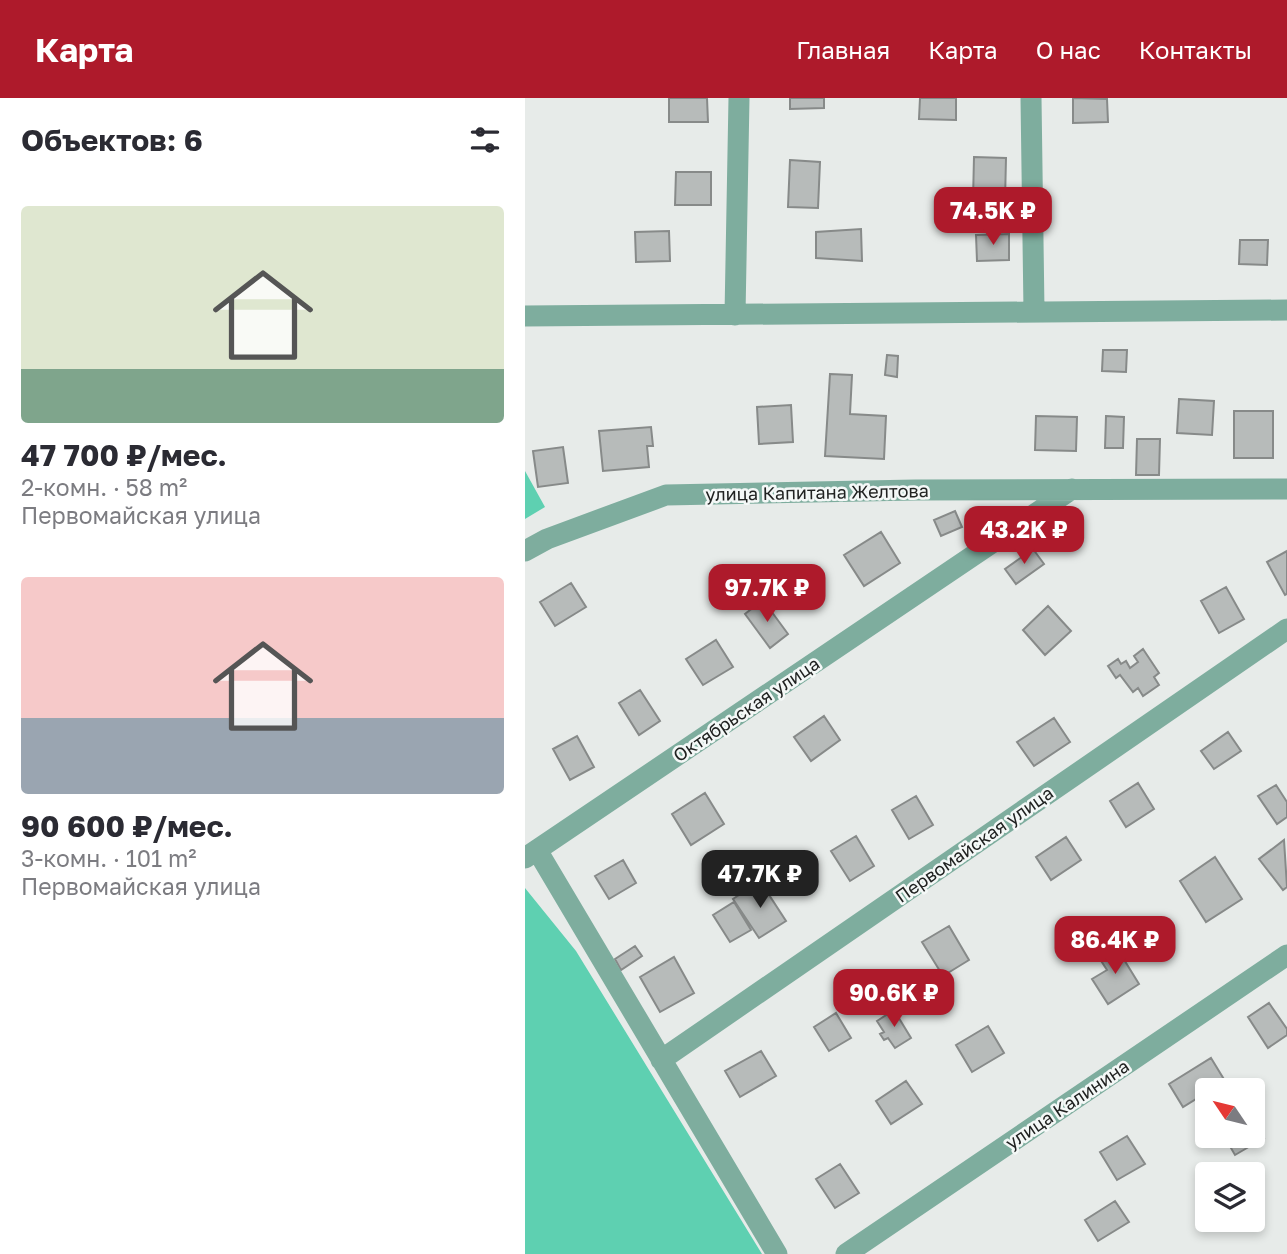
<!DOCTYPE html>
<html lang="ru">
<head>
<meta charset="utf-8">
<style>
  :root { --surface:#fff; --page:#f7f7f7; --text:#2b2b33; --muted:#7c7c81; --accent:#ae1a2b }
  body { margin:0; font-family:"Golos Text",sans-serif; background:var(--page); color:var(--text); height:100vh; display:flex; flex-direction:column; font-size:26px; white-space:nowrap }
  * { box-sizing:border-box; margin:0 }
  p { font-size:23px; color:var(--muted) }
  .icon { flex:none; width:38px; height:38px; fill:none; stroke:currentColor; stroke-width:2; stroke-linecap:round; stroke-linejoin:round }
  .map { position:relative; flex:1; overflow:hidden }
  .panel { display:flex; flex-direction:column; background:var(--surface); width:525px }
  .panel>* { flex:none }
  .needle { width:46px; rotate:305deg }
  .tools { position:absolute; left:670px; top:980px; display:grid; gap:14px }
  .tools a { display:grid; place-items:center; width:70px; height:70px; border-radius:7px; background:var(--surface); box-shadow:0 4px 10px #0003; font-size:35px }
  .price { position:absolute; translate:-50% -60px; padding:0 16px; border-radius:14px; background:var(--accent); color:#fff; font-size:23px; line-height:46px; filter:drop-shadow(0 2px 4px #0008) }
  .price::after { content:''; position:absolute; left:50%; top:42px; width:21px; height:16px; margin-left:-10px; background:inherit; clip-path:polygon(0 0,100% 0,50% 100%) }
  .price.current { background:#222; color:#fff }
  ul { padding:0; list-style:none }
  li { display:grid; align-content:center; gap:14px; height:371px; padding:0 21px }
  li span { display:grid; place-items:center; height:217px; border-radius:7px; color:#555 }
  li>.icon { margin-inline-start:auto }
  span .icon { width:126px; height:126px; fill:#fffc; stroke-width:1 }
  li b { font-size:30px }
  h2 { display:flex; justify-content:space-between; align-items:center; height:84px; padding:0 21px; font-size:30px }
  header { display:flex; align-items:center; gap:42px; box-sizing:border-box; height:98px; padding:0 35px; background:var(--accent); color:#fff }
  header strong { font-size:33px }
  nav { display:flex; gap:38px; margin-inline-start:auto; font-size:24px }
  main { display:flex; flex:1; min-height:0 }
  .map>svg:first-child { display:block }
</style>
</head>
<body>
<header>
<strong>Карта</strong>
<nav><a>Главная</a><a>Карта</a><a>О нас</a><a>Контакты</a></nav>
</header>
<main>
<section class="panel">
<h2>Объектов: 6<svg class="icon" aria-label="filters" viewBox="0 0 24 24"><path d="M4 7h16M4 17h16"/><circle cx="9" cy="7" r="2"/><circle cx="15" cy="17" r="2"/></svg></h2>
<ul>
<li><span style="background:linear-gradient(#dfe7d0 75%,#7fa58c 0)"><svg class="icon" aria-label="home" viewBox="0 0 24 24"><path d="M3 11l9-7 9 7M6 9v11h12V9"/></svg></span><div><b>47 700 ₽/мес.</b><p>2-комн. · 58 m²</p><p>Первомайская улица</p></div></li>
<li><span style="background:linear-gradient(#f6c9c9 65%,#9aa5b1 0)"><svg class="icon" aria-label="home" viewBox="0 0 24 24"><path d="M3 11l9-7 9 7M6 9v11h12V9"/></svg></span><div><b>90 600 ₽/мес.</b><p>3-комн. · 101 m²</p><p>Первомайская улица</p></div></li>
</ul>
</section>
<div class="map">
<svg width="762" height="1156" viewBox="0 0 762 1156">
  <rect width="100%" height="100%" fill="#e7ebe9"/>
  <path fill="#5ed0b1" d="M0 373 20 409 0 421Z
    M0 790 51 853 237 1156H0Z"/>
  <path fill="#b7bbba" stroke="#878a89" stroke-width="2" d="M144 0H182L183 24H144Z
    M265 0H299V10L265 11Z
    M395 0H431V22L394 21Z
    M548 0 582 1 583 24 548 25Z
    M449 59 481 60 480 103 448 102Z
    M265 62 295 64 293 110 263 109Z
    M151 74H186V107H150Z
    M336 131 337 163 291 160V134Z
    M144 133 145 163 111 164 110 134Z
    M484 136V162L452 163 451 137Z
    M715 142H743L742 167 714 166Z
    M578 252H602L601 274 577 273Z
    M362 257 373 258 372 279 360 277Z
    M305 276 327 277 325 316 361 318 359 361 300 358Z
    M654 301 689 303 687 337 652 335Z
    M266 307 268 344 234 346 232 309Z
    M709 313H748V360H709Z
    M511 318 552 319 551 353 510 352Z
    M581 318 599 319 598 350H580Z
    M126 329 128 348H122L124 369 78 373 74 333Z
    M612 341H635L634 377H611Z
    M38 349 43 385 13 389 8 353Z
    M430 413 437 429 416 438 409 422Z
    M356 434 375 465 339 488 319 457Z
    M508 451 519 466 491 486 480 471Z
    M762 453V496L760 497 742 464Z
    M46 485 61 509 30 528 15 504Z
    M701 489 719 521 694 535 676 503Z
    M238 502 263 536 245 550 220 516Z
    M523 508 546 533 520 557 498 532Z
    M191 542 208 569 178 587 161 561Z
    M618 551 634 575 629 579 634 587 618 598 613 590 608 594 595 577 591 580 583 568 593 561 596 566 601 563 605 570 613 564 609 558Z
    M115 592 135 623 114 637 94 605Z
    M299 618 315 642 286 663 269 639Z
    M529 620 545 644 509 668 492 644Z
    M703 634 716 653 689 671 676 653Z
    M52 638 69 669 45 682 28 651Z
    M613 685 629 711 601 729 585 703Z
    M751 687 762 704V719L752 726 733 698Z
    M180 695 199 726 166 747 147 716Z
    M391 698 408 727 384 741 367 712Z
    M331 738 349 768 325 783 306 753Z
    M541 739 556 762 526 782 511 759Z
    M759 742 762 789 758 792 734 761Z
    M690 759 717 801 681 824 655 783Z
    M98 762 111 785 84 801 70 778Z
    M235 783 261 823 234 840 208 801Z
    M209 804 226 832 205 844 188 817Z
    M424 828 444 862 418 878 397 844Z
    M590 847 614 886 583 906 567 881 582 872 573 858Z
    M110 848 117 858 96 872 90 861Z
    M149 859 169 895 135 914 115 879Z
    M744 905 762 931V937L743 950 723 919Z
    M369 912 386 940 370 950 363 940 359 942 355 936 359 934 352 923Z
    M311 915 326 940 304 953 289 929Z
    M463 928 479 955 447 974 431 947Z
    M236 953 251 978 215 999 200 973Z
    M686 960 700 983 658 1009 644 986Z
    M381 983 397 1006 366 1026 351 1003Z
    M728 1021 739 1040 710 1057 699 1038H728Z
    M602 1038 620 1066 592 1082 575 1054Z
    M315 1066 334 1095 310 1110 291 1081Z
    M590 1103 604 1124 573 1143 560 1122Z"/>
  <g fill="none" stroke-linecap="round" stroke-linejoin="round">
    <path stroke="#7ead9e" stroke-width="21" d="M506 0 509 213
      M210 217 214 0
      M0 218 762 212
      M0 453 22 441 141 397 390 392 762 391
      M12 752 252 1156
      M0 760 547 391
      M136 962 762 531
      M321 1156 762 857"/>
  </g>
  <g text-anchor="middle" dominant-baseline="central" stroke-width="5" stroke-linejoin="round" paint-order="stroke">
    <g font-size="18" fill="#202221" stroke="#f4f8f7">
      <text transform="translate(292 394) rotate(-1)">улица Капитана Желтова</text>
      <text transform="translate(221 611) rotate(-34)">Октябрьская улица</text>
      <text transform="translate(449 746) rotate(-35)">Первомайская улица</text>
      <text transform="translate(542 1006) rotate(-34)">улица Калинина</text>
    </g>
  </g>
</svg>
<div class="tools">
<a><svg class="needle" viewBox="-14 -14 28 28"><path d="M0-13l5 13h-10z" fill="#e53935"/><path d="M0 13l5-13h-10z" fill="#7c7c81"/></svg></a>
<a><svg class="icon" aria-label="layers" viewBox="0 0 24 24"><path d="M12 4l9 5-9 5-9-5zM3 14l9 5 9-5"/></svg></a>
</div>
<b class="price" style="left:468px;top:149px">74.5K ₽</b>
<b class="price" style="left:499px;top:468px">43.2K ₽</b>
<b class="price" style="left:242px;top:526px">97.7K ₽</b>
<b class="price current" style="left:235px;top:812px">47.7K ₽</b>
<b class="price" style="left:590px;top:878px">86.4K ₽</b>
<b class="price" style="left:369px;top:931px">90.6K ₽</b>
</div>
</main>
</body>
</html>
